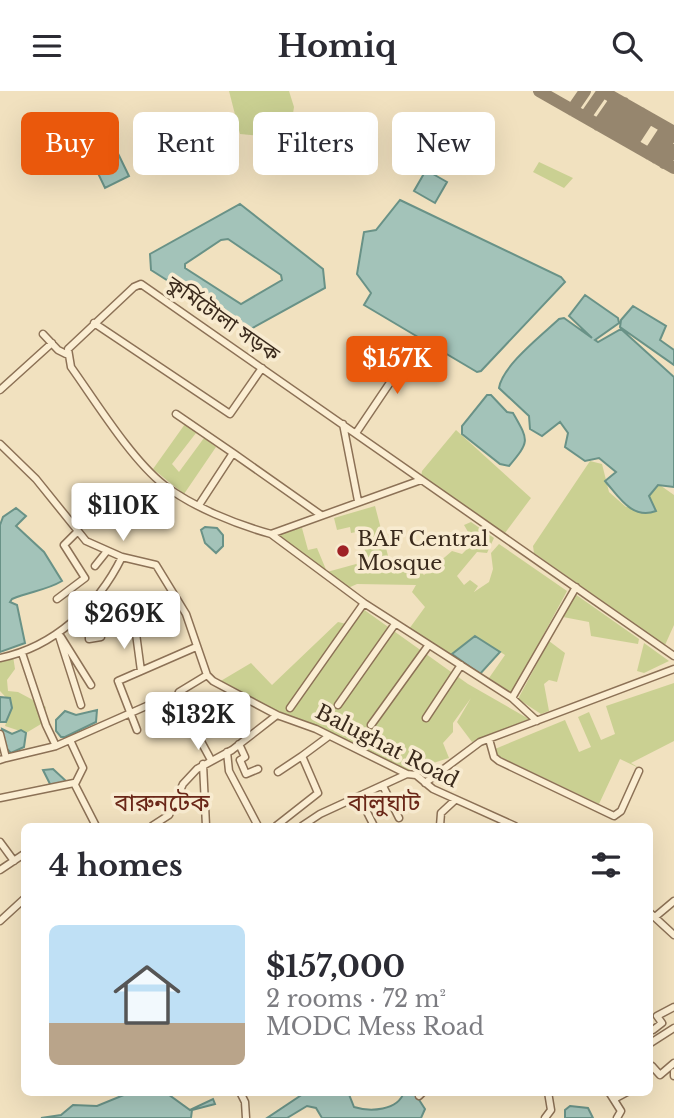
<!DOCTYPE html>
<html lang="en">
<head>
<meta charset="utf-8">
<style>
  :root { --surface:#fff; --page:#f2f2f3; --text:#2b2b33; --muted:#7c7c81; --line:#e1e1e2; --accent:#ea580c }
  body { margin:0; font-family:"Libre Baskerville","Noto Sans Bengali",serif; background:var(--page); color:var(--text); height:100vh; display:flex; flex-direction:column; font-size:26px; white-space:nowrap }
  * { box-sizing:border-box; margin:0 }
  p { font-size:23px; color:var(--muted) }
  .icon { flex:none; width:38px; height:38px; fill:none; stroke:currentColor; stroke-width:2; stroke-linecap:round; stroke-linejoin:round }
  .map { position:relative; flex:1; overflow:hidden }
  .side { position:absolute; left:21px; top:732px; width:632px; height:273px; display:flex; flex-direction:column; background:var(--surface); border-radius:10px; box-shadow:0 7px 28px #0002 }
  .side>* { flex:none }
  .hud { position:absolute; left:21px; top:21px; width:634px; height:63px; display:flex; gap:14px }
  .price { position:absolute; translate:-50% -60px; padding:0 16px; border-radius:7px; background:#fff; color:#222; font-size:23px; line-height:46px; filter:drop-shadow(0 2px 4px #0008) }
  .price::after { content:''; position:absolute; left:50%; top:42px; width:21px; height:16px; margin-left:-10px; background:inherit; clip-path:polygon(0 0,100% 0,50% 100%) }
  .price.current { background:var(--accent); color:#fff }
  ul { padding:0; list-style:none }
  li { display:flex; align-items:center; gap:21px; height:175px; padding:0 28px }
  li+li { border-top:2px solid var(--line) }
  li span { display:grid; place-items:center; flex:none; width:196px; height:140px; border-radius:10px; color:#555 }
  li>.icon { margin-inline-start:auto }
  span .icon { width:84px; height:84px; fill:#fffc; stroke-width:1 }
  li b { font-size:30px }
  h2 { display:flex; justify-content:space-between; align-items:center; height:84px; padding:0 28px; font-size:30px }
  .tag { padding:0 24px; border-radius:10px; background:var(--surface); box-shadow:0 7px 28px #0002; font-size:24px; line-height:63px }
  .tag.current { background:var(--accent); color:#fff }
  header { display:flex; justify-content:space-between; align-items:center; height:91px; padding:0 28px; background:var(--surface); font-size:32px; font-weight:700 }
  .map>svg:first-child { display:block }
</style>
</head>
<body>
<header><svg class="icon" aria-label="menu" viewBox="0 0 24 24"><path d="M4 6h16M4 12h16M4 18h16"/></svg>Homiq<svg class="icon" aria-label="search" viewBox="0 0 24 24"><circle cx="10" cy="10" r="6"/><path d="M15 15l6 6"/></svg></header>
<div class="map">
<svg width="674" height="1027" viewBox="0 0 674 1027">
  <rect width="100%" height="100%" fill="#f1e1bf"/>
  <path fill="#cad092" d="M229 0H289L294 16 291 36 270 46 240 43Z
    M539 71 573 87 564 97 533 81Z
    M185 333 196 342 172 373 179 381 204 347 216 356 184 403 153 378Z
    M456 339 531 407 505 442 421 386 422 380Z
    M590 370 602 373 609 401 626 416 647 415 641 402 657 392 674 404V534L665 554 534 462 533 455Z
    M375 415 392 480 415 474 424 484 452 460 462 463 474 451 464 434 471 431 494 447 487 462 477 461 457 485 464 494 470 489 478 495 474 501 489 491 493 478 491 462 499 453 567 500 512 602 489 587 505 564 475 545 449 565 409 538 425 516 412 501 416 494 357 493 348 497 279 449 281 441 302 437 308 459 317 457 327 481 367 470 361 440 351 442 350 436 337 439 334 427Z
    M128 502 148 508 154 520 165 523 166 534C145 533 130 522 110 522L109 537 93 542 89 528 97 526C100 509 110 504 128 502Z
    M575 503 639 548 638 553 591 545 589 531 563 526Z
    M363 518 468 593 529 628 472 651 457 631 471 607 453 632V641L443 652 449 667 430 673 419 683 415 679 411 682 380 670 219 591 251 572 272 594 338 531 351 534Z
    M549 550 565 562 557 591 549 589 544 593 549 620 541 623 518 608Z
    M644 552 669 570 644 582 637 580Z
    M13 565 15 578 7 589 8 600 18 601 46 616 41 633 26 642 5 635 12 613 0 600V567Z
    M674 592V650L631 672 641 678 620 668 599 713 494 663 495 658 565 629 579 661 591 656 578 626 589 621 601 649 615 643 606 615Z"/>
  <path fill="#a3c3b9" stroke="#699287" stroke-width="2" fill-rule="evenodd" d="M109 44 129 85 105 97 85 55Z
    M426 79 447 91 435 112 414 100Z
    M400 109 561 186 565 191 481 280 477 281 364 214 371 202 357 183 364 141 376 139Z
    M240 113 323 178 325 197 247 240 151 179 150 163ZM228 148 281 184 282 189 241 213 185 177V173L221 149Z
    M585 204 618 227 619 232 595 249 598 251 621 238 674 286V396L658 394 649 405 656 420C632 429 619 406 605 390L616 381 599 367 585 370 565 356 568 342 560 331 542 345 530 338 529 325 499 297C502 275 542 244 559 228L564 227 592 247 569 225Z
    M633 215 666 235 660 249 674 259V274L620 236 621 229Z
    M487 304H491L507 321 513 322C529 350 530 350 509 375L500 373 462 343V335Z
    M16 417 26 425 16 435 44 461 62 490C45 500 30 500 12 508L10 511 17 514 25 552 0 561V434L3 426Z
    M205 436 217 437 223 444V455L216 462 205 452 201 439Z
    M475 545 500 561 480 583 452 563Z
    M0 606 10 607 12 617 6 631H0Z
    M97 619 96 631 65 646H61L56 640V629L65 620 76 624Z
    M2 638 12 643 21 639 26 642 24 656 11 662 5 656Z
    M53 678 66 690 51 695 43 679Z
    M131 1001H165L190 1019 213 1008 215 1013 192 1019 191 1027H41L61 1024 73 1014 97 1015Z
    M306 1001H348L354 1016C370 1021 398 1020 404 1001H414L425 1018 421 1027H322L316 1017 307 1015 287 1027H267Z
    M570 1015 588 1017 593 1027H565V1019Z"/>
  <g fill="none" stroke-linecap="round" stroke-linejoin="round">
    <path stroke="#96866e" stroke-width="12" d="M539 0 674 77
      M602 0 674 41 656 67
      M572 19 585 0
      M585 26 603 0
      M598 34 616 8
      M606 38 624 12
      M615 43 632 17
      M623 48 641 22
      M632 53 649 27
      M649 63 666 37
      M664 72 674 59"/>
    <defs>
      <path id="minor" d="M94 232 230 323 262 277
        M43 243 58 259 66 263
        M0 299 52 252
        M176 323 233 362
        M343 333 358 410
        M356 342 416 253
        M0 353 36 388 86 450 122 466 156 474 186 523 207 584 213 590 277 624 316 638 407 683 416 684 433 698 515 735
        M421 389 271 443C235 433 193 416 164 394 131 368 96 311 71 276L68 258 134 196 141 193 674 565
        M199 414 233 362 321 424
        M271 443 364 512 512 607 537 630
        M95 475 107 460
        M57 508 85 487 64 454 78 440
        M89 514V548L101 546
        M135 535 141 580
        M58 542 81 614
        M61 546 91 594
        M22 562 46 634 56 655
        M0 567C54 556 98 515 122 466
        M512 607 576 496
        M338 614 395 533
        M290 617 364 512
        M155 623 173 616 179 601 207 584
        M426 627 461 574
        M371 634 428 555
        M137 639 118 590 196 556
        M0 643 6 667 0 669
        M198 645 211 669
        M489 648 494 666 499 670 614 725 621 720 639 680
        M70 649 83 677 75 693
        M239 653 245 666 240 669 246 683 258 678
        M227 661 229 680 258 735
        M6 667 56 655 151 613 162 638
        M203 673 206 735
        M278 681 302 665
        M425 692 480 651 674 578
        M383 695 399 727
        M359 705 374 735
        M0 707 74 692 96 735
        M152 735 169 724 183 693 197 678 232 659 277 624
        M276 735 318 702 302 665 329 645
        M302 735 320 723 407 683
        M440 735 441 722 455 709
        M0 751 14 770
        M0 779 24 763
        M649 821 674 844
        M655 826 674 810
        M0 830 24 808
        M653 939 662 932 657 925 674 916
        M649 953 674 937
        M649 977 652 975 660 984 674 972
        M674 981V985
        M240 1001 245 1011 246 1027
        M609 1001 621 1020 617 1027
        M419 1005 423 1001
        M614 1008 627 1001
        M545 1027 551 1019 548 1001"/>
    </defs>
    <use href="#minor" stroke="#8c7156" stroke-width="9"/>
    <use href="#minor" stroke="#fbeed3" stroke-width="6"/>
  </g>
  <circle fill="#9f2125" stroke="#f8ebd0" stroke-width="2.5" cx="343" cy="460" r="7"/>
  <g text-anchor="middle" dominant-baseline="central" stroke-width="7" stroke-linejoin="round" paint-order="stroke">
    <g font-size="21" fill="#3a2a1c" stroke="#f8ebd0">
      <text transform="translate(223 228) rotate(35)">কুর্মিটোলা সড়ক</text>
      <text transform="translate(387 655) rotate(27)">Balughat Road</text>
    </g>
    <g font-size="21" fill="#3a2a1c" stroke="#f8ebd0" text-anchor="start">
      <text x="357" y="448">BAF Central<tspan x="357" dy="24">Mosque</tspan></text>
    </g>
    <g font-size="24" fill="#6a2718" stroke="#f8ebd0">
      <text x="162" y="711">বারুনটেক</text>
      <text x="384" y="711">বালুঘাট</text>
    </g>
  </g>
</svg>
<b class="price current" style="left:397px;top:305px">$157K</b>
<b class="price" style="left:123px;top:452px">$110K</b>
<b class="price" style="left:124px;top:560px">$269K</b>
<b class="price" style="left:198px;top:661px">$132K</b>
<div class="hud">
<a class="tag current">Buy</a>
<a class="tag">Rent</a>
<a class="tag">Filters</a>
<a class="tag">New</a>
</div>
<section class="side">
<h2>4 homes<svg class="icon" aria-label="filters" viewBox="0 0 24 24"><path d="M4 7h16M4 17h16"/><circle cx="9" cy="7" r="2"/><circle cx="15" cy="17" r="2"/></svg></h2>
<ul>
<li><span style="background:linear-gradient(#bfe0f5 70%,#b9a48a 0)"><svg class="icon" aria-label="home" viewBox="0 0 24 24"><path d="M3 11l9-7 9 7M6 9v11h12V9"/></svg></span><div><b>$157,000</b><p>2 rooms · 72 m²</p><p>MODC Mess Road</p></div></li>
</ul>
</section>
</div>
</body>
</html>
